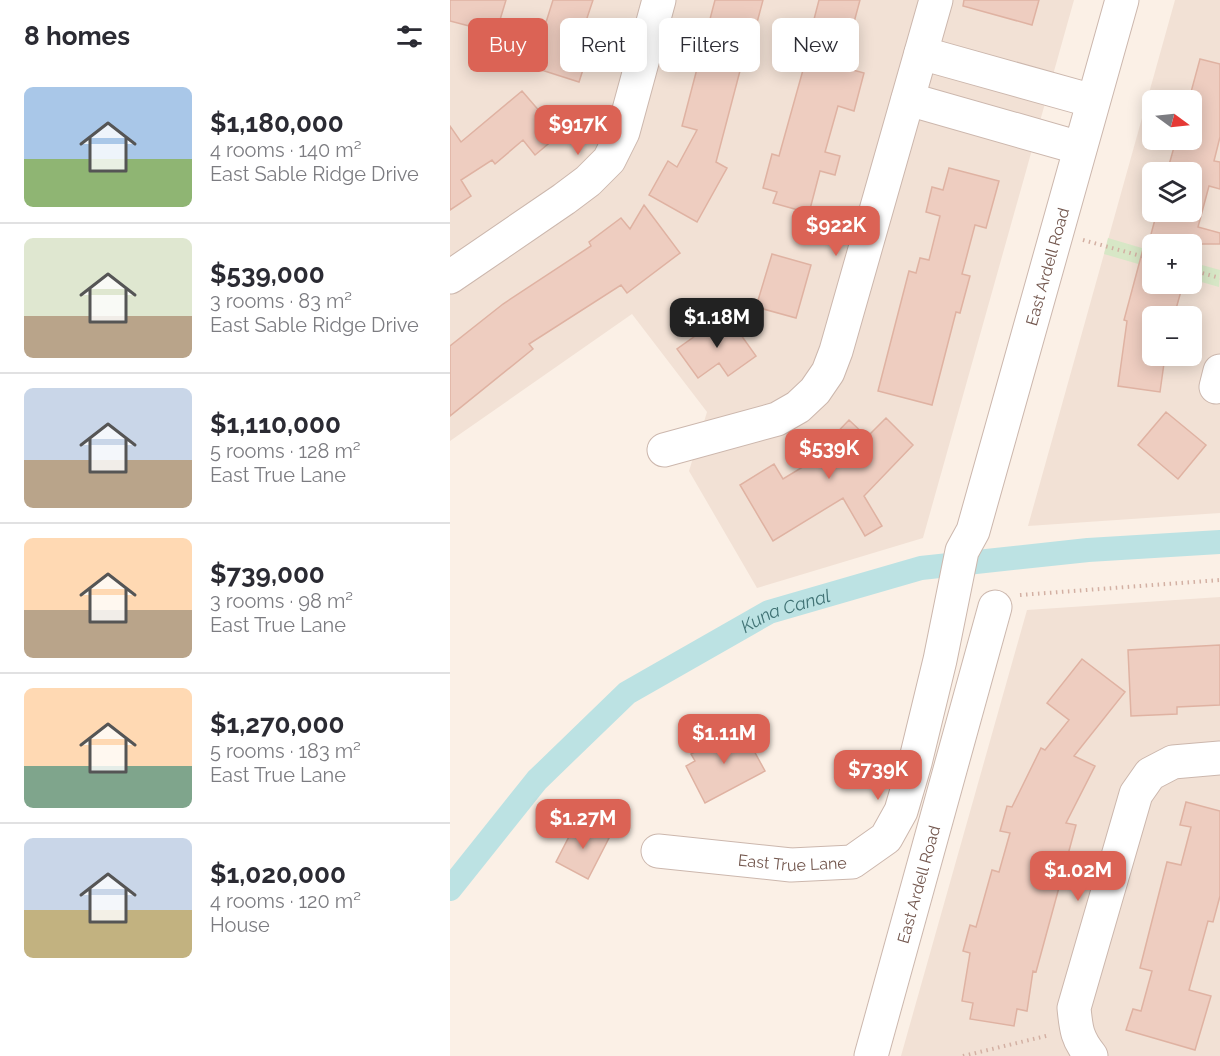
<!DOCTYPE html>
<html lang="en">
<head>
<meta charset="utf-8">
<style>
  :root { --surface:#fff; --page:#f2f2f3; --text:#2b2b33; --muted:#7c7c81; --line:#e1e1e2; --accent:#db6355 }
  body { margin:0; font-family:Raleway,sans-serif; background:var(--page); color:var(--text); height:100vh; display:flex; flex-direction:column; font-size:22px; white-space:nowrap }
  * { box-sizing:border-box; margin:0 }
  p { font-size:20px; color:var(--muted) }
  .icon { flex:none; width:33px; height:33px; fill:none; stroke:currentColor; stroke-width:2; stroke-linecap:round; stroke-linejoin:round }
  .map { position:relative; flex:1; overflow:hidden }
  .sheet { display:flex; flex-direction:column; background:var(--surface); width:450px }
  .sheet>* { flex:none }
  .hud { position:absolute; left:18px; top:18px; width:570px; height:54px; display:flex; gap:12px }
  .needle { width:39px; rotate:105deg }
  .controls { position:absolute; left:692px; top:90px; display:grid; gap:12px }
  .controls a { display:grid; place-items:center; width:60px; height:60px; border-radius:9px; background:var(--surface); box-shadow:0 3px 15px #0003; font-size:30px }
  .price { position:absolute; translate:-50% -51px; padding:0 14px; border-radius:12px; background:var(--accent); color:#fff; font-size:20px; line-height:39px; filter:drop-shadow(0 2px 3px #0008) }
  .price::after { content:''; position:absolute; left:50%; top:36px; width:18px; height:14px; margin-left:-9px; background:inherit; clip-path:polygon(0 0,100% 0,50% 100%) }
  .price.on { background:#222; color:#fff }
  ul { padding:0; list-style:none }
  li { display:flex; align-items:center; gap:18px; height:150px; padding:0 24px }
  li+li { border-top:2px solid var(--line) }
  li span { display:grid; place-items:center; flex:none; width:168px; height:120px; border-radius:9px; color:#555 }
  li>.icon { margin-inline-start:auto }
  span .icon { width:72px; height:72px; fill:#fffc; stroke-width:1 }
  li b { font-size:26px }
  h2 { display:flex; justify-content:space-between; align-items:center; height:72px; padding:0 24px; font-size:26px }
  .tag { padding:0 21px; border-radius:9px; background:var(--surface); box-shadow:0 3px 15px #0003; font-size:21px; line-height:54px }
  .tag.on { background:var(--accent); color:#fff }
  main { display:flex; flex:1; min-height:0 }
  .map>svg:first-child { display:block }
</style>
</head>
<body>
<main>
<section class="sheet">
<h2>8 homes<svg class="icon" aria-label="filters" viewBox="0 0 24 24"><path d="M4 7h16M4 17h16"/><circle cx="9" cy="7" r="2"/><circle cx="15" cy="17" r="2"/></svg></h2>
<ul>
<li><span style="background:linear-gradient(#a9c7e8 60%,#8fb573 0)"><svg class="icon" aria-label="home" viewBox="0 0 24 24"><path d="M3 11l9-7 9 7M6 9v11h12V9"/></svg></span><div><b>$1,180,000</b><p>4 rooms · 140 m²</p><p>East Sable Ridge Drive</p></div></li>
<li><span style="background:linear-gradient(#dfe7d0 65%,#b9a48a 0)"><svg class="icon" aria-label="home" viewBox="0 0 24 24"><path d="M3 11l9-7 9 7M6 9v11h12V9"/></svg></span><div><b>$539,000</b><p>3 rooms · 83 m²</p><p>East Sable Ridge Drive</p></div></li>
<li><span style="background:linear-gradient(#c9d6e8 60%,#b9a48a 0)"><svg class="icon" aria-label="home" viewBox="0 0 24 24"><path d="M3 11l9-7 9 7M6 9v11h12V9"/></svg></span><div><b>$1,110,000</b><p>5 rooms · 128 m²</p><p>East True Lane</p></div></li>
<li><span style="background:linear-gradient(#ffd9b3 60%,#b9a48a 0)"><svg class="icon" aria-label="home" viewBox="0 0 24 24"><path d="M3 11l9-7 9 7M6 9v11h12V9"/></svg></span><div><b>$739,000</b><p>3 rooms · 98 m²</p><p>East True Lane</p></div></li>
<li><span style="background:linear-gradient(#ffd9b3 65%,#7fa58c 0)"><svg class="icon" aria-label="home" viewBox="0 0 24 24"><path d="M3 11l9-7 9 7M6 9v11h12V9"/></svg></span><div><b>$1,270,000</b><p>5 rooms · 183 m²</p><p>East True Lane</p></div></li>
<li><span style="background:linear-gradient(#c9d6e8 60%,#c2b280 0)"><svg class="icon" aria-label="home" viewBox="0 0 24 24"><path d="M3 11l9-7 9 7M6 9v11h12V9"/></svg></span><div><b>$1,020,000</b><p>4 rooms · 120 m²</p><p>House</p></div></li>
</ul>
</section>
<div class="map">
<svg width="770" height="1056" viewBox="0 0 770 1056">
  <rect width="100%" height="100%" fill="#fbf0e6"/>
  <path fill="#f2e1d5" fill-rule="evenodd" d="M0 0H624L473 538 307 588 239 471 257 412 182 314 0 441Z
    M725 0H770V513L578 526ZM702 100H741V140H702ZM702 172H741V212H702ZM702 244H741V284H702ZM702 316H741V356H702Z
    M770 597V1056H451L577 610Z"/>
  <path fill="#d7e7c6" d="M658 238 702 251V268L654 254Z
    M741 262 770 270 769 287 741 279Z"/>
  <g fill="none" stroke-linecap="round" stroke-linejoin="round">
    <path stroke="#bce2e3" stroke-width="24" id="s1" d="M0 889 87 780 177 693 319 612 471 568 638 550 770 542"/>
  </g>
  <path fill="#eecdc0" stroke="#dfb2a2" stroke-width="1.5" d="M0 0H56L46 33 0 21Z
    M103 0H143L128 45 140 48 129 82 82 67Z
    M265 0H313L300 49 296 48 266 162 277 168 247 222 199 195 218 161 227 167 247 130 232 126Z
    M369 0H410L392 67 414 73 404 111 388 106 375 152 390 156 385 175 370 171 359 213 323 203 327 192 313 188 322 154 329 156 365 27H362Z
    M514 0H589L582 25 513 6Z
    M750 59 770 64V137L764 161 770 162V189L759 186 748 227 770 233V244H702V284H733L724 316H702V356H715L710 392 668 386 677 321 674 320 696 238H700L707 212H741V172H717L726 140H741V92Z
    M72 91 91 113 97 108 115 130 85 155 73 140 45 164 42 160 11 180 21 196 0 210V126L11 142Z
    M499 168 549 181 536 228 525 225 512 274 520 276 510 313 506 312 482 405 428 391 459 271 466 273 470 258 479 260 490 216 476 212 482 187 493 190Z
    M194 205 230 253 177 293 171 285 79 344 83 349 0 416V346L53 304 141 246 139 242 171 218 180 229Z
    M322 254 361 265 346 318 306 307Z
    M276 314 306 356 278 376 269 363 248 378 227 349Z
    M716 412 756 445 728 479 688 445Z
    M436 418 463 445 414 496 432 526 415 536 393 498 323 541 290 485 324 464 333 479 379 451 374 446 399 420 417 437Z
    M770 645V705L727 707V714L681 716 678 650Z
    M632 659 675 692 624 756 645 766 616 823 626 825 586 972 583 971 577 1011 567 1009 564 1026 520 1019 523 1003 512 1001 520 953 513 951 520 925 526 927 542 870 549 872 560 833 550 831 557 806 562 807 591 748 595 750 619 720 597 703Z
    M291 727 315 771 255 803 236 766 245 761 241 754Z
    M736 802 770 811V896L763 922 758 921 739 990 761 996 745 1050 676 1030 683 1009 691 1011 702 971 690 968 717 862 731 865 741 827 730 825Z
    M127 821 159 838 138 879 106 862Z"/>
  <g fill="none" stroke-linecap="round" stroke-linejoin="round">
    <defs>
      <g id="minor">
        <path d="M471 53 643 101"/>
        <path d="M458 99 630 148"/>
        <path d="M0 277 114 199 138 181 159 160 173 132 209 0"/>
        <path d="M766 387 770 371"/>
        <path d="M214 450 327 419 348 407 365 391 378 372 386 351 486 0"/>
        <path id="s2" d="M208 851 341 865 402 862 436 838 451 811 465 763 490 660 512 551 523 531 672 0"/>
        <path id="s3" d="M421 1056 545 607"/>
        <path d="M641 1056C627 1039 626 1029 624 1008L686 794 700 774 723 762 770 758"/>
      </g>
    </defs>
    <use href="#minor" stroke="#ccb7ad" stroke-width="35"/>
    <path stroke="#d3b0a3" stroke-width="4" stroke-dasharray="1.5 4.5" stroke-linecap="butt" d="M633 240 702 259
      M741 270 770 278
      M570 595 770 580
      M513 1056 600 1035"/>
    <use href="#minor" stroke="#fff" stroke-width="33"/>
  </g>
  <g text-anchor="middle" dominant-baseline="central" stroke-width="4.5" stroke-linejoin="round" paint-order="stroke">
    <g font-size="16" fill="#72564d" stroke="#fef5ec">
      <text stroke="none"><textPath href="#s2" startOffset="832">East Ardell Road</textPath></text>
      <text stroke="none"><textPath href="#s2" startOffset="135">East True Lane</textPath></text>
      <text stroke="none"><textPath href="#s3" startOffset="178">East Ardell Road</textPath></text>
    </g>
    <g font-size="18" font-style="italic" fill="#427476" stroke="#fef5ec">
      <text stroke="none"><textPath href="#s1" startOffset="444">Kuna Canal</textPath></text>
    </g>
  </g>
</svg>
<div class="controls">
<a><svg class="needle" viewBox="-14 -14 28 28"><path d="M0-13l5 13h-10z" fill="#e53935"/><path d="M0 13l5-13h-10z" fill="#7c7c81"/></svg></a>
<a><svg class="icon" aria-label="layers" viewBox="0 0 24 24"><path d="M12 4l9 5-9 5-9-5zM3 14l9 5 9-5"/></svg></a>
<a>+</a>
<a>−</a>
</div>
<b class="price" style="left:128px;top:156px">$917K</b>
<b class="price" style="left:386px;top:257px">$922K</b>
<b class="price on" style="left:267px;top:349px">$1.18M</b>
<b class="price" style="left:379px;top:480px">$539K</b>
<b class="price" style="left:274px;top:765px">$1.11M</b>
<b class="price" style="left:428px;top:801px">$739K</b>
<b class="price" style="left:133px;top:850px">$1.27M</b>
<b class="price" style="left:628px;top:902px">$1.02M</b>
<div class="hud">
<a class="tag on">Buy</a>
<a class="tag">Rent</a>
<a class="tag">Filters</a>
<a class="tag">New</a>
</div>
</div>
</main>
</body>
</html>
